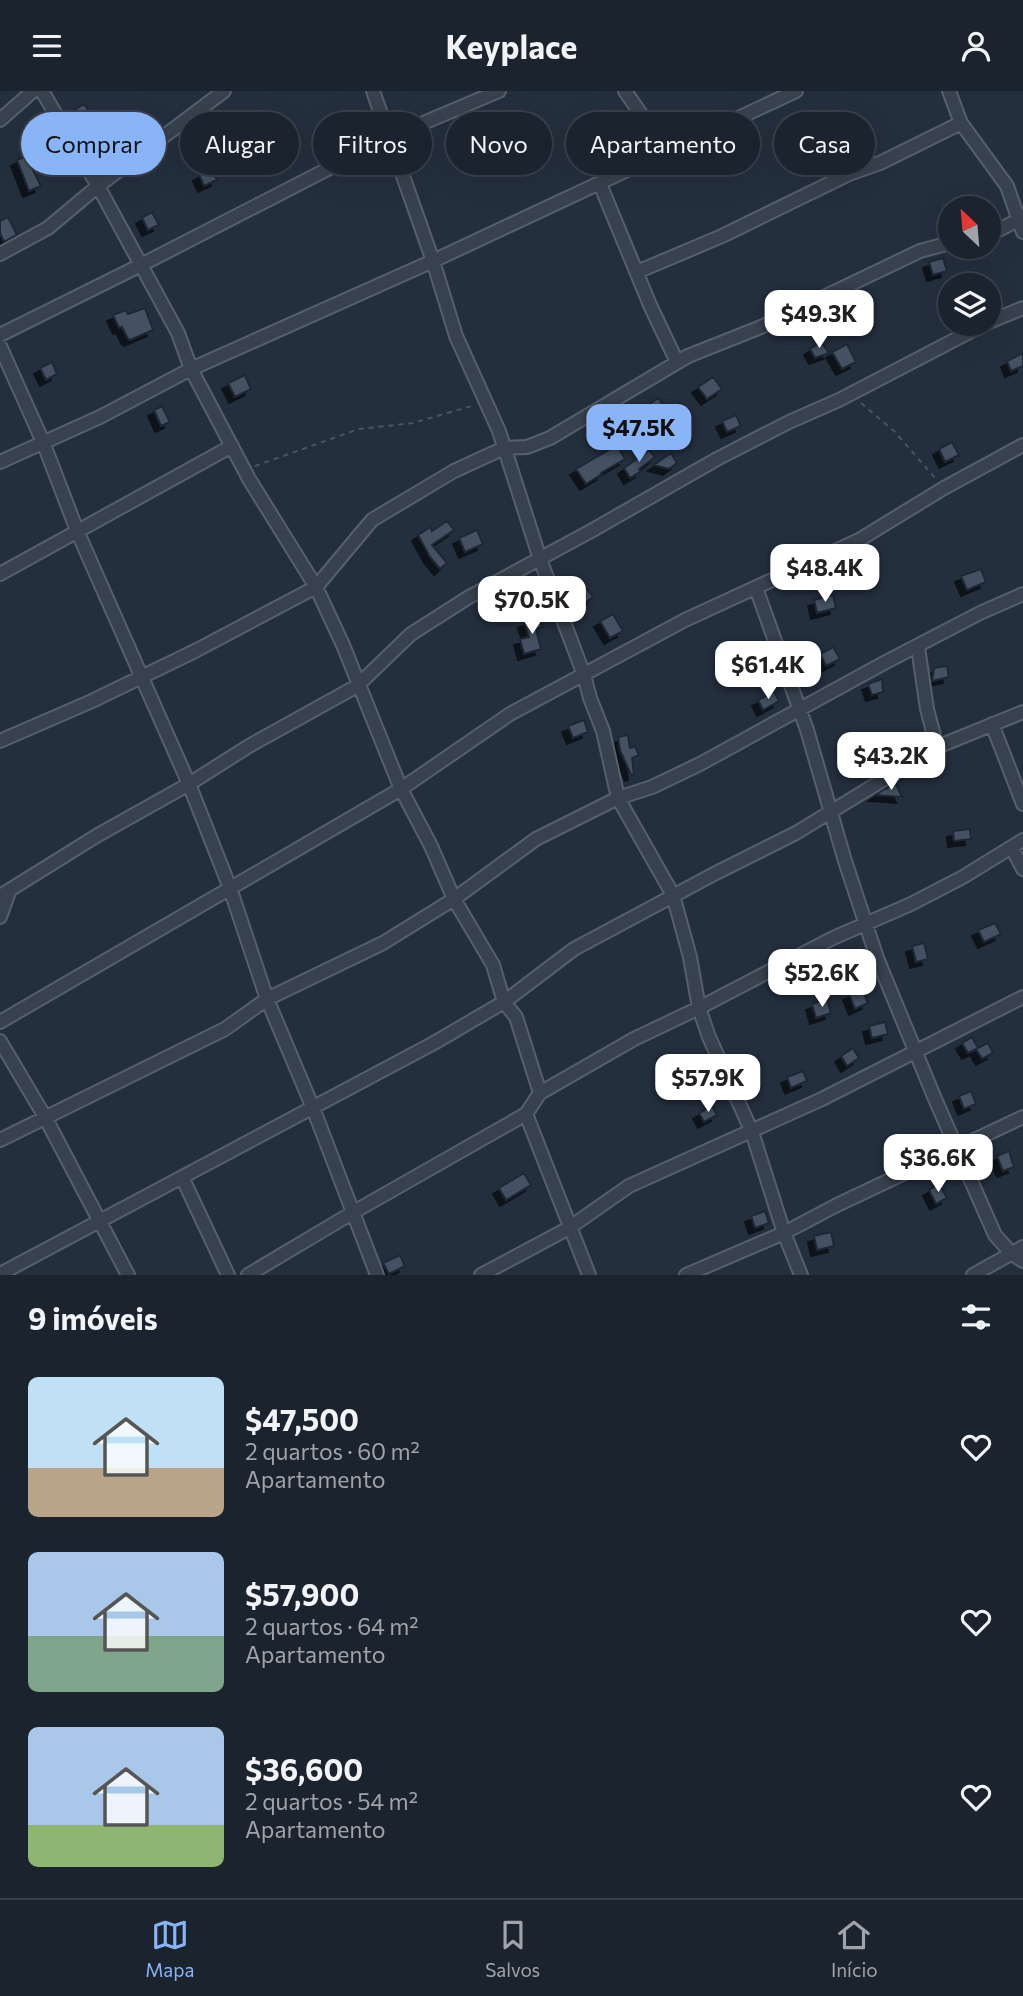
<!DOCTYPE html>
<html lang="pt">
<head>
<meta charset="utf-8">
<style>
  :root { --surface:#1b232e; --page:#282f3a; --text:#f1f3f6; --muted:#a0a4aa; --line:#39404a; --accent:#8ab4f8 }
  body { margin:0; font-family:Commissioner,sans-serif; background:var(--page); color:var(--text); height:100vh; display:flex; flex-direction:column; font-size:26px; white-space:nowrap }
  * { box-sizing:border-box; margin:0 }
  p { font-size:23px; color:var(--muted) }
  .icon { flex:none; width:38px; height:38px; fill:none; stroke:currentColor; stroke-width:2; stroke-linecap:round; stroke-linejoin:round }
  .map { position:relative; height:1184px; overflow:hidden }
  .side { display:flex; flex-direction:column; background:var(--surface); flex:1 }
  .side>* { flex:none }
  .hud { position:absolute; left:21px; top:21px; width:982px; height:63px; display:flex; gap:14px }
  .needle { width:46px; rotate:334deg }
  .controls { position:absolute; left:938px; top:105px; display:grid; gap:14px }
  .controls a { display:grid; place-items:center; width:63px; height:63px; border-radius:50%; background:var(--surface); box-shadow:0 7px 28px #0002,0 0 0 2px var(--line); font-size:35px }
  .price { position:absolute; translate:-50% -60px; padding:0 16px; border-radius:14px; background:#fff; color:#222; font-size:23px; line-height:46px; filter:drop-shadow(0 2px 4px #0008) }
  .price::after { content:''; position:absolute; left:50%; top:42px; width:21px; height:16px; margin-left:-10px; background:inherit; clip-path:polygon(0 0,100% 0,50% 100%) }
  .price.current { background:var(--accent); color:#111 }
  ul { padding:0; list-style:none }
  li { display:flex; align-items:center; gap:21px; height:175px; padding:0 28px }
  li span { display:grid; place-items:center; flex:none; width:196px; height:140px; border-radius:10px; color:#555 }
  li>.icon { margin-inline-start:auto }
  span .icon { width:84px; height:84px; fill:#fffc; stroke-width:1 }
  li b { font-size:30px }
  h2 { display:flex; justify-content:space-between; align-items:center; height:84px; padding:0 28px; font-size:30px }
  .tag { padding:0 24px; border-radius:32px; background:var(--surface); box-shadow:0 7px 28px #0002,0 0 0 2px var(--line); font-size:24px; line-height:63px }
  .tag.current { background:var(--accent); color:#111 }
  header { display:flex; justify-content:space-between; align-items:center; height:91px; padding:0 28px; background:var(--surface); font-size:32px; font-weight:700 }
  .menu { display:flex; justify-content:space-around; align-items:center; height:98px; border-top:2px solid var(--line); background:var(--surface); font-size:19px; color:var(--muted) }
  .menu a { display:grid; justify-items:center; gap:4px }
  .menu .current { color:var(--accent) }
  .map>svg:first-child { display:block }
</style>
</head>
<body>
<header><svg class="icon" aria-label="menu" viewBox="0 0 24 24"><path d="M4 6h16M4 12h16M4 18h16"/></svg>Keyplace<svg class="icon" aria-label="person" viewBox="0 0 24 24"><circle cx="12" cy="8" r="4"/><path d="M4 21q1-7 8-7t8 7"/></svg></header>
<div class="map">
<svg width="1023" height="1184" viewBox="0 0 1023 1184">
  <defs>
    <filter id="shadow"><feDropShadow dx="-6" dy="6" stdDeviation="0" flood-color="#0009"/></filter>
  </defs>
  <rect width="100%" height="100%" fill="#242f3e"/>
  <path fill="#455162" stroke="#1f2835" stroke-width="2" filter="url(#shadow)" d="M84 13 90 22 78 30 71 21Z
    M51 37 57 46 43 55 37 47Z
    M26 65 41 95 29 100 17 69Z
    M212 78 217 89 204 95 199 84Z
    M152 121 159 134 148 139 142 127Z
    M8 126 17 144 4 151 0 142V130Z
    M943 167 947 180 933 184 929 171Z
    M145 217 153 239 130 249 128 248 122 236 119 237 113 224 126 219 128 223Z
    M821 251 829 262 815 267 810 258Z
    M847 253 856 271 842 278 832 261Z
    M1023 262V275L1011 280 1007 270Z
    M52 271 57 283 46 289 40 277Z
    M245 284 251 298 235 306 228 292Z
    M713 286 722 298 707 308 698 296Z
    M658 307 666 318 655 326 647 315Z
    M162 315 170 331 161 335 154 319Z
    M736 324 741 335 727 341 722 330Z
    M952 351 959 364 945 371 939 358Z
    M617 354 625 368 601 382 602 383 586 393 576 378Z
    M649 359 655 366 639 378 641 380 630 387 624 377Z
    M671 362 677 372 669 378 654 374Z
    M447 430 454 439 432 454 447 472 440 478 430 466 418 444 430 436 432 440Z
    M477 439 483 453 465 461 459 447Z
    M981 478 986 491 967 499 961 485Z
    M586 497 593 506 582 514 575 504Z
    M833 504 836 517 817 522 814 509Z
    M613 523 623 540 610 547 600 530Z
    M538 526 542 536 536 538 541 558 524 563 520 548 529 546 524 531Z
    M833 556 840 568 826 575 820 563Z
    M947 575 949 586 932 590 934 577Z
    M882 588 883 601 872 604 868 593Z
    M774 601 779 610 763 619 758 609Z
    M584 629 588 641 573 647 568 635Z
    M628 644 630 657 635 655 639 664 632 667 634 683 631 684 620 659 618 646Z
    M896 693 902 706 875 704 885 698Z
    M970 738 971 748 954 750 953 740Z
    M995 832 1001 843 984 851 978 839Z
    M924 852 928 868 916 871 912 855Z
    M862 898 868 912 855 918 849 903Z
    M827 908 831 922 816 927 812 913Z
    M885 931 888 943 872 947 869 935Z
    M972 946 978 957 988 952 993 962 982 968 976 958 968 962 962 952Z
    M853 957 859 967 847 975 841 965Z
    M705 964 710 980 697 984V981L690 979 692 974 690 969Z
    M803 980 807 990 791 997 787 986Z
    M971 1000 976 1013 964 1018 959 1005Z
    M712 1015 717 1024 704 1031 699 1022Z
    M1009 1060 1014 1076 1003 1080 997 1065Z
    M524 1082 531 1094 506 1109 499 1097Z
    M939 1093 947 1107 936 1113 929 1099Z
    M765 1120 769 1132 755 1137 751 1125Z
    M831 1141 834 1155 817 1159 814 1145Z
    M400 1164 405 1175 389 1183 383 1172Z"/>
  <g fill="none" stroke-linecap="round" stroke-linejoin="round">
    <defs>
      <path id="minor" d="M42 0 98 95 178 242 191 278 249 388 316 496 343 554 401 698 431 755 454 808 493 874 504 911 516 926 540 1002
        M373 0 433 170 456 245 499 340 540 468 584 584 590 607 603 640 618 707 673 804 690 866 699 917 709 946 752 1041 784 1142 801 1184
        M625 0 652 39 665 62
        M949 0 961 32 1007 95 1023 141
        M0 29 33 0
        M600 93 650 214 677 271
        M989 144 1018 129 1020 124
        M0 163 48 137 98 95 224 0
        M637 181 722 145 849 83 880 72 961 32
        M989 231 1023 217
        M0 244 141 174 388 47 499 0
        M0 255 43 351 78 442 189 693 230 797 267 908 313 1017 377 1184
        M0 371 100 326 191 278 433 170 796 0
        M0 483 232 355
        M756 497 807 639 845 770 877 867 935 1008 995 1144 1011 1162 1023 1170
        M918 556 927 618 937 656
        M992 633 1023 713
        M0 650 92 610 195 560 316 496 372 429 454 380 504 357 527 356 550 347 688 265 761 236 920 160 950 152
        M1012 757 1023 778
        M0 805 98 744 189 693 249 655 357 595 411 543 469 506 591 440 717 368 789 331 839 309 985 233
        M0 826 9 801
        M0 931 401 698 510 623 685 529 859 449 944 397 1023 354
        M0 950 45 1026 128 1184
        M526 1023 589 1184
        M0 1049 225 938 267 908 383 852 454 808 536 748 618 707 652 696 700 673 884 572 980 522 1023 503
        M182 1086 228 1184
        M0 1183 434 952 504 911 574 858 714 783 796 742 937 656 1023 621
        M248 1184 352 1122 526 1023 540 1002 634 948 699 917 833 847 911 813 963 786 1023 749
        M481 1184 569 1137 629 1095 822 1008 1023 906
        M686 1184 784 1142 837 1114 1023 1026
        M973 1184 1023 1156"/>
    </defs>
    <use href="#minor" stroke="#565f6c" stroke-width="16"/>
    <path stroke="#44595c" stroke-width="2" stroke-dasharray="5 5" stroke-linecap="butt" d="M861 312 895 341 936 388
      M255 375 359 338 413 332 475 314"/>
    <use href="#minor" stroke="#38414e" stroke-width="12"/>
  </g>
</svg>
<div class="controls">
<a><svg class="needle" viewBox="-14 -14 28 28"><path d="M0-13l5 13h-10z" fill="#e53935"/><path d="M0 13l5-13h-10z" fill="#a0a4aa"/></svg></a>
<a><svg class="icon" aria-label="layers" viewBox="0 0 24 24"><path d="M12 4l9 5-9 5-9-5zM3 14l9 5 9-5"/></svg></a>
</div>
<b class="price" style="left:819px;top:259px">$49.3K</b>
<b class="price current" style="left:639px;top:373px">$47.5K</b>
<b class="price" style="left:825px;top:513px">$48.4K</b>
<b class="price" style="left:532px;top:545px">$70.5K</b>
<b class="price" style="left:768px;top:610px">$61.4K</b>
<b class="price" style="left:891px;top:701px">$43.2K</b>
<b class="price" style="left:822px;top:918px">$52.6K</b>
<b class="price" style="left:708px;top:1023px">$57.9K</b>
<b class="price" style="left:938px;top:1103px">$36.6K</b>
<div class="hud">
<a class="tag current">Comprar</a>
<a class="tag">Alugar</a>
<a class="tag">Filtros</a>
<a class="tag">Novo</a>
<a class="tag">Apartamento</a>
<a class="tag">Casa</a>
</div>
</div>
<section class="side">
<h2>9 imóveis<svg class="icon" aria-label="filters" viewBox="0 0 24 24"><path d="M4 7h16M4 17h16"/><circle cx="9" cy="7" r="2"/><circle cx="15" cy="17" r="2"/></svg></h2>
<ul>
<li><span style="background:linear-gradient(#bfe0f5 65%,#b9a48a 0)"><svg class="icon" aria-label="home" viewBox="0 0 24 24"><path d="M3 11l9-7 9 7M6 9v11h12V9"/></svg></span><div><b>$47,500</b><p>2 quartos · 60 m²</p><p>Apartamento</p></div><svg class="icon" aria-label="heart" viewBox="0 0 24 24"><path d="M12 20l-8-8c-3-5 5-10 8-4 3-6 11-1 8 4z"/></svg></li>
<li><span style="background:linear-gradient(#a9c7e8 60%,#7fa58c 0)"><svg class="icon" aria-label="home" viewBox="0 0 24 24"><path d="M3 11l9-7 9 7M6 9v11h12V9"/></svg></span><div><b>$57,900</b><p>2 quartos · 64 m²</p><p>Apartamento</p></div><svg class="icon" aria-label="heart" viewBox="0 0 24 24"><path d="M12 20l-8-8c-3-5 5-10 8-4 3-6 11-1 8 4z"/></svg></li>
<li><span style="background:linear-gradient(#a9c7e8 70%,#8fb573 0)"><svg class="icon" aria-label="home" viewBox="0 0 24 24"><path d="M3 11l9-7 9 7M6 9v11h12V9"/></svg></span><div><b>$36,600</b><p>2 quartos · 54 m²</p><p>Apartamento</p></div><svg class="icon" aria-label="heart" viewBox="0 0 24 24"><path d="M12 20l-8-8c-3-5 5-10 8-4 3-6 11-1 8 4z"/></svg></li>
</ul>
</section>
<nav class="menu">
<a class="current"><svg class="icon" aria-label="map" viewBox="0 0 24 24"><path d="M3 6l6-2 6 2 6-2v14l-6 2-6-2-6 2zM9 4v14M15 6v14"/></svg>Mapa</a>
<a><svg class="icon" aria-label="saved" viewBox="0 0 24 24"><path d="M7 4h10v16l-5-4-5 4z"/></svg>Salvos</a>
<a><svg class="icon" aria-label="home" viewBox="0 0 24 24"><path d="M3 11l9-7 9 7M6 9v11h12V9"/></svg>Início</a>
</nav>
</body>
</html>
